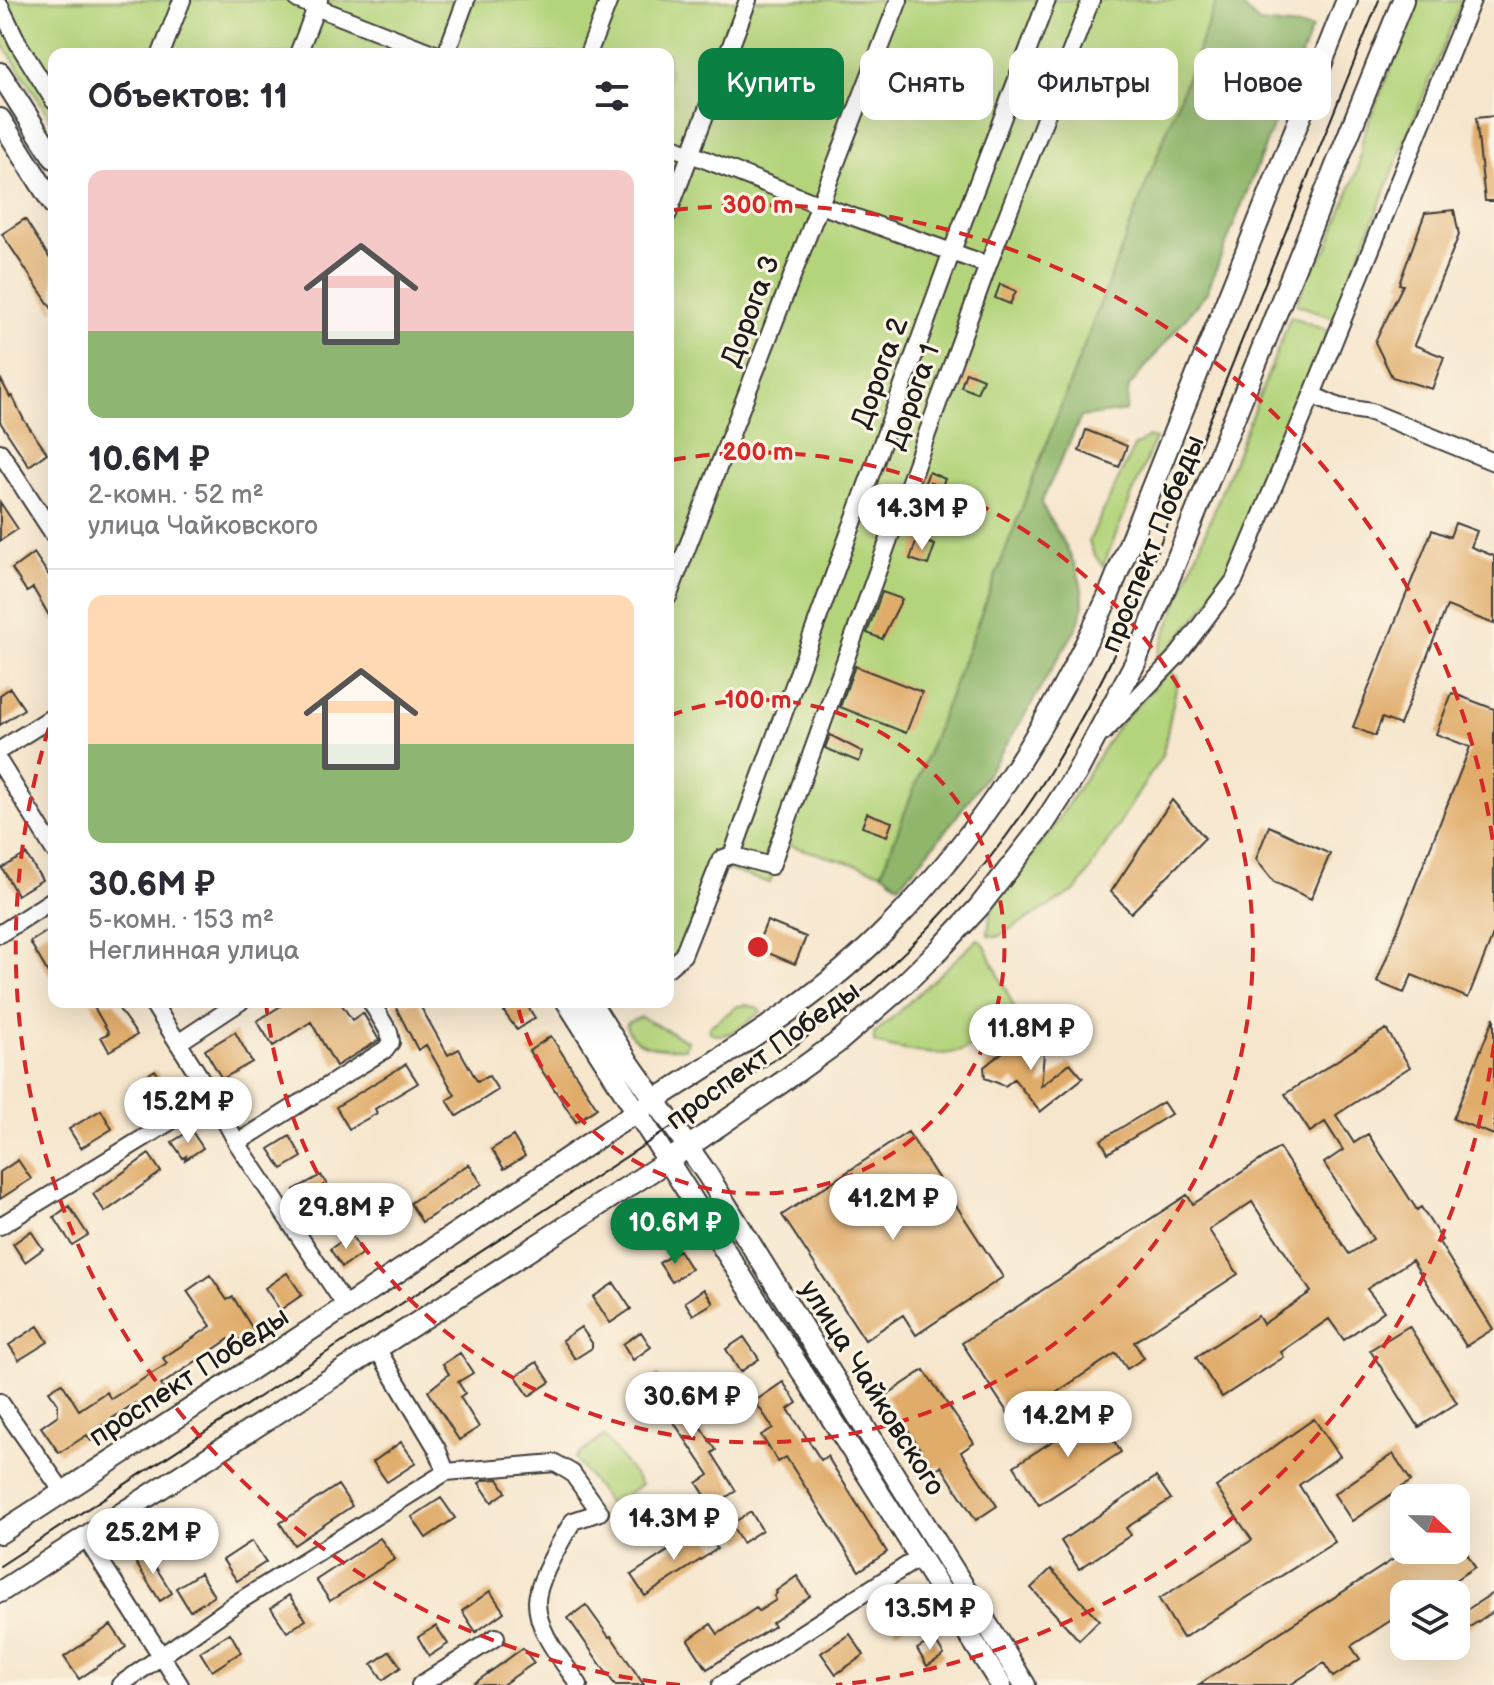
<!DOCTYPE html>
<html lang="ru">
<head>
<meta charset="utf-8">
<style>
  :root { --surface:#fff; --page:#f7f7f7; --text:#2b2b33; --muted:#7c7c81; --line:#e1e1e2; --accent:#0b8043 }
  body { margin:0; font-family:"Balsamiq Sans",sans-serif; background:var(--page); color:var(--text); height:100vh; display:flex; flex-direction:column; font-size:30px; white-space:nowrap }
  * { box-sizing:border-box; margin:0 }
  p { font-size:26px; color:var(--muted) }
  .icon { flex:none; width:44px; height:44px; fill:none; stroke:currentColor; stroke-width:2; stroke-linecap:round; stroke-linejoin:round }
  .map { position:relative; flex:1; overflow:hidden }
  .details { position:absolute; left:48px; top:48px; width:626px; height:960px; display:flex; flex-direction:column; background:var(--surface); border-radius:16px; box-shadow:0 8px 32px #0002 }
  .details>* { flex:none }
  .hud { position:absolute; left:698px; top:48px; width:676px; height:72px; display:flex; gap:16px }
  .needle { width:52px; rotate:112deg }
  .tools { position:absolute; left:1390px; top:1484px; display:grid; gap:16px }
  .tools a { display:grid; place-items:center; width:80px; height:80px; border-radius:16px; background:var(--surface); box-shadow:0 8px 32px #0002; font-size:40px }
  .price { position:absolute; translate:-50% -68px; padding:0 18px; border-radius:28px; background:#fff; color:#222; font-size:26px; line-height:52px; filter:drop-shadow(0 2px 4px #0008) }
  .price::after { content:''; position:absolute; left:50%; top:48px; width:24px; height:18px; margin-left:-12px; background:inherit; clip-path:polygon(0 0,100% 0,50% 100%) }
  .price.on { background:var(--accent); color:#fff }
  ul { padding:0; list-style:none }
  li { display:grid; align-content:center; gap:16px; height:424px; padding:0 40px }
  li+li { border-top:2px solid var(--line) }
  li span { display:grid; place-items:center; height:248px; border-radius:16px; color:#555 }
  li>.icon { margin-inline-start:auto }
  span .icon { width:144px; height:144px; fill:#fffc; stroke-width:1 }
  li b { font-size:34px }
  h2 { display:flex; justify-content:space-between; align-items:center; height:96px; padding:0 40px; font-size:34px }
  .pill { padding:0 28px; border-radius:16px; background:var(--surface); box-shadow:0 8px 32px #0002; font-size:28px; line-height:72px }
  .pill.on { background:var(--accent); color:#fff }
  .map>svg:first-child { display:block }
</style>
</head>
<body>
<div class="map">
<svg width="1494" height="1685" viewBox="0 0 1494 1685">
  <rect width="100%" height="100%" fill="#fcf5e5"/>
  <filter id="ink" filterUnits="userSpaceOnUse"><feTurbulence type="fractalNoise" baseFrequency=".0125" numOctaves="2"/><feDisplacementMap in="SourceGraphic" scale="16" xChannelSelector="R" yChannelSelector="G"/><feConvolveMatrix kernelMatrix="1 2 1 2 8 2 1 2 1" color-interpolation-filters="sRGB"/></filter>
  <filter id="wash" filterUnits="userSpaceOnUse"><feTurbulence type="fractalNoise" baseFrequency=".006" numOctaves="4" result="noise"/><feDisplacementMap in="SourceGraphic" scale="32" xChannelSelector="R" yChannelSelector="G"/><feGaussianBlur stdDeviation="1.8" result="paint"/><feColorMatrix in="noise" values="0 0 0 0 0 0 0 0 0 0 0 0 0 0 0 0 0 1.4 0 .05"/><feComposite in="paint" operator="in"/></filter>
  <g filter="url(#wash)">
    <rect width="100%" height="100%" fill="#f6e6cd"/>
    <path fill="#b4d47b" stroke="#68784c" stroke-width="2" d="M0 0H1217L882 872 784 844 770 883 721 868 707 912 683 973 673 978 668 977V54H54V124L0 39Z
      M1418 0H1462L1334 318 1296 304 1309 273 1326 251 1359 166 1363 136Z
      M1291 316 1328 331 1228 574 1218 592 1151 670Z
      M1148 437 1155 439 1103 566 1093 553 1089 541 1134 447Z
      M1169 670 1178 678 1163 754 1078 889 997 937 988 935 990 915 996 902 1054 826 1117 727Z
      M978 939 984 944 1016 1011C974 1045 968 1061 911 1051 899 1049 885 1047 874 1042V1034Z
      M748 1005 759 1008 761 1012C746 1022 726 1044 709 1031L710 1026 738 1006Z
      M641 1017 688 1041 685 1048C665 1049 630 1050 626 1023Z
      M604 1436 641 1484 611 1507 575 1458Z"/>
    <path fill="#8fb66b" stroke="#566944" stroke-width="2" d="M1217 0H1236L1259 23 1312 28 1207 292 1129 387 1126 411 1081 417 1041 503C1057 534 1084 567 1083 604 1082 626 1062 651 1051 670 1008 747 959 821 899 885L882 872Z"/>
    <g id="blocks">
      <path fill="#e0ac6b" d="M1494 116V201H1485L1476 118Z
        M1454 210 1459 235 1414 345 1444 357 1432 389 1392 377 1375 342 1403 285 1399 284 1425 213Z
        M25 219 54 265V312L2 234Z
        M1000 284 1016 291 1010 304 995 298Z
        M966 372 983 379 977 393 961 387Z
        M0 378 10 397 12 396 24 420 47 453 29 466 0 422Z
        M1086 430 1127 446 1119 467 1079 451Z
        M929 472 945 479 938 494 923 487Z
        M0 502 18 529 0 541Z
        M1455 523 1477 531 1471 547 1494 556V624L1447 606 1400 725 1382 718 1375 736 1353 727 1432 530 1450 537Z
        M917 539 935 545 928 565 910 559Z
        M34 553 54 583V624L33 588 27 592 12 569Z
        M882 592 902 599 882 639 867 633Z
        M855 666 922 692 906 733 840 707Z
        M10 688 24 709 0 725V695Z
        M1452 693 1494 709V932L1468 998 1412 975 1404 993 1377 982 1470 747 1436 734Z
        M830 735 863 752 859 762 825 748Z
        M1172 800 1205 838 1131 913 1111 892Z
        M867 813 892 822 887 836 862 827Z
        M1269 826 1330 854 1311 899 1274 882 1256 859Z
        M26 854 42 880 17 895 2 868Z
        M767 921 806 937 795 964 756 948Z
        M54 927V983L30 942Z
        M91 1002H114L137 1035 109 1051 101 1037 109 1033Z
        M287 1002H340L352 1020 363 1013 379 1040 336 1066 311 1022 273 1046 257 1021Z
        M393 1002H418L448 1055 459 1049 477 1081 489 1076 498 1090 457 1116 447 1100 455 1095 426 1045 418 1050Z
        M520 1002H525L535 1018 517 1030 504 1012Z
        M1494 1017V1135L1453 1119Z
        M1386 1029 1410 1067 1336 1115 1354 1143 1368 1134 1417 1210 1421 1207 1442 1240 1439 1242 1493 1329 1466 1346 1412 1260 1367 1289 1384 1311 1344 1340 1329 1319 1281 1352 1284 1357 1222 1397 1196 1357 1258 1316 1263 1324 1311 1292 1252 1202 1209 1230 1238 1274 1134 1342 1144 1358 1127 1369 1116 1353 1013 1421 962 1343 1187 1195 1193 1204 1279 1148 1349 1254 1373 1239 1324 1163 1343 1150 1325 1122 1310 1132 1285 1094Z
        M235 1032 252 1062 222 1079 205 1050Z
        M551 1036 597 1108 576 1122 529 1051Z
        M1023 1036 1045 1043 1041 1086 1070 1063 1083 1078 1040 1112 1014 1079 1005 1086 985 1078 984 1067Z
        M406 1064 418 1083 375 1109 377 1113 349 1129 336 1107Z
        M155 1070 167 1088 163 1087 164 1090 148 1101 136 1082Z
        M1163 1102 1171 1114 1108 1153 1101 1140Z
        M101 1110 112 1129 81 1148 69 1129Z
        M191 1130 203 1148 185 1160 186 1156 183 1158 172 1142Z
        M908 1132 1003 1277 916 1335 903 1315 865 1340 782 1215Z
        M290 1136 302 1157 282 1169 269 1149Z
        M513 1136 525 1156 504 1169 492 1149Z
        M149 1154 161 1172 105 1212 93 1194Z
        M18 1160 31 1179 0 1199V1172Z
        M469 1164 482 1184 422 1222 410 1203Z
        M321 1175 336 1200 309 1216 294 1190Z
        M69 1206 88 1235 72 1245 54 1217Z
        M31 1231 43 1249 25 1262 13 1244Z
        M351 1235 363 1253 342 1267 330 1249Z
        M679 1250 691 1269 672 1282 659 1263Z
        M287 1273 302 1295 280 1310 265 1288Z
        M210 1275 227 1300 233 1297 254 1331 232 1344 229 1339 161 1385 165 1391 138 1408 135 1403 101 1426 105 1432 91 1441 87 1435 59 1453 41 1427 58 1415V1404L49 1391 62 1383 79 1410 106 1392 111 1399 167 1364 163 1358 211 1326 187 1291Z
        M614 1283 631 1309 610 1323 593 1297Z
        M704 1289 713 1303 693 1315 685 1302Z
        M38 1326 48 1342 19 1360 9 1345Z
        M1409 1326 1457 1403 1419 1427 1370 1350Z
        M581 1327 592 1343V1348L575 1359 562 1340Z
        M641 1332 651 1347 633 1360 623 1344Z
        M744 1337 759 1359 740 1372 726 1349Z
        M460 1353 473 1373 458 1382 465 1393 460 1397 479 1427 459 1440 428 1391 449 1374 443 1364Z
        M537 1362 550 1382 529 1396 516 1376Z
        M924 1370 974 1443 961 1452 997 1506 976 1520 941 1466 934 1470 885 1396Z
        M658 1374 692 1422 696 1420 716 1450 712 1453 736 1491 712 1506 697 1483 709 1475 669 1415 664 1419 641 1386Z
        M783 1382 797 1403 788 1409 821 1460 827 1456 887 1552 859 1571 786 1457 778 1462 761 1435 773 1428 755 1401Z
        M1096 1413 1121 1452 1039 1505 1014 1466Z
        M1314 1419 1340 1456 1299 1485 1335 1542 1183 1638 1159 1599 1252 1540 1216 1487Z
        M401 1442 416 1463 387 1482 373 1462Z
        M1393 1454 1411 1481 1352 1521 1334 1494Z
        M1156 1477 1171 1499 1126 1528 1131 1535 1079 1569 1061 1541Z
        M498 1479 506 1492 492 1502 479 1483 484 1480Z
        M338 1485 352 1506 294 1545 280 1523Z
        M441 1498 455 1518 426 1538 412 1517Z
        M751 1512 762 1530 742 1543 731 1524Z
        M703 1528 717 1549 645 1596 631 1575Z
        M380 1538 395 1559 330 1601 316 1580Z
        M252 1541 266 1562 237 1581 223 1560Z
        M1462 1545 1475 1567 1441 1589 1444 1594H1404V1612L1351 1646 1360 1659 1333 1677 1324 1663 1290 1685H1198L1408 1550H1442L1445 1555Z
        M146 1552 172 1593 160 1601 134 1560Z
        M1051 1569 1099 1620 1079 1640 1031 1588Z
        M200 1573 214 1596 190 1611 176 1588Z
        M797 1576 810 1596 772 1623 774 1626 707 1669 688 1640 711 1624 718 1634 756 1608 759 1611 776 1600 774 1596 777 1593 776 1591Z
        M490 1591 504 1612 476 1632 462 1611Z
        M911 1591 925 1612 897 1631 883 1610Z
        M1494 1592V1611L1456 1636V1617Z
        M289 1595 306 1620 287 1632 271 1608Z
        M586 1605 609 1637 611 1636 644 1685H615L568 1618Z
        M111 1625 126 1647 79 1679 64 1657Z
        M436 1626 448 1644 429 1656 418 1637Z
        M230 1633 241 1652 212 1671 200 1652Z
        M850 1634 864 1655 836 1674 821 1653Z
        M934 1639 944 1655 927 1666 917 1649Z
        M523 1648 534 1663 502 1685H472Z
        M390 1651 401 1667 383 1680 372 1664Z"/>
    </g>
  </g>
  <g filter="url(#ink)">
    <use href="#blocks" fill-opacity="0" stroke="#3d3a37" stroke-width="2"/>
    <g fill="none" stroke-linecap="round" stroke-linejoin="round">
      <defs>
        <path id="minor" d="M298 0 435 54
          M0 6 19 45 54 101
          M161 54 182 0
          M298 54 319 0
          M446 54 466 0
          M588 54 609 0
          M668 145 820 205 988 265
          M668 214 748 0
          M1312 395 1339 407 1371 412 1494 462
          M0 452 54 535
          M668 597 899 0
          M1103 733 1178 655 1234 581 1312 395 1472 0
          M0 750 54 716
          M0 763 54 850
          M732 855 771 866 988 265 1091 0
          M732 855 952 251 1047 0
          M0 934 54 899
          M668 968 683 955 721 859 732 855
          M152 1002 212 1096 237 1143 347 1308
          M178 1043 240 1002
          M237 1143 386 1049 391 1042 389 1032 371 1002
          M0 1226 212 1096
          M376 1347 437 1449 446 1472 555 1463 572 1473 600 1512 573 1521C562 1539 537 1581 537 1602 537 1633 563 1661 579 1685
          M0 1402 63 1492
          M85 1537 180 1685
          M120 1685 238 1602 446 1472
          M420 1685 496 1637
          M721 1685 920 1557"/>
        <path id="major" d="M0 73 54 158
          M0 119 54 205
          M567 1002 1001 1685
          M590 1002 629 1063 707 1174 1025 1685
          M0 1533C201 1403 401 1271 600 1136 697 1070 805 1013 888 928 985 829 1050 722 1108 597L1347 0
          M0 1592 669 1160 781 1083 837 1043 898 990 941 948 979 907 1043 825 1076 774 1135 663 1403 0"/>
      </defs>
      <use href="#minor" stroke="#3d3a37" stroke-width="20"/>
      <use href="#major" stroke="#3d3a37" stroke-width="24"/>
      <use href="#minor" stroke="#fff" stroke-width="16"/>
      <use href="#major" stroke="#fff" stroke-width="20"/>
      <path stroke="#1c1c1c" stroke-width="2" d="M0 1566 794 1047C947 930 1041 812 1122 638L1379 0"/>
    </g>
  </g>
  <g fill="none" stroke="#d62828" stroke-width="4" stroke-dasharray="14 10">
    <path d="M669 716A247 247 0 1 1 517 1003"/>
    <path d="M672 460A495 495 0 1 1 266 1003"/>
    <path d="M1494 1044A742 742 0 0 1 836 1685M680 1685A742 742 0 0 1 52 718M674 210A742 742 0 0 1 1494 850"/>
  </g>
  <g text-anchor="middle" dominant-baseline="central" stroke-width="6" stroke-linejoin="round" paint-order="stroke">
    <g font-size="28" fill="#1c1c1c" stroke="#fcf5e5">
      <text transform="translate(751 311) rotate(-69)">Дорога 3</text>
      <text transform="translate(880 373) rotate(-70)">Дорога 2</text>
      <text transform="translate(913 397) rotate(-70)">Дорога 1</text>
      <text transform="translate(1153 544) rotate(-68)">проспект Победы</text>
      <text transform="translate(763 1056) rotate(-36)">проспект Победы</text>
      <text transform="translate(189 1377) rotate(-33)">проспект Победы</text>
      <text transform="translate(872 1388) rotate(58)">улица Чайковского</text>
    </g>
  </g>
  <circle cx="758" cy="947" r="12" fill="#d62828" stroke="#fcf5e5" stroke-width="4"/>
  <g font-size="24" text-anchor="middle" font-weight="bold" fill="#d62828" stroke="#fcf5e5" stroke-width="6" stroke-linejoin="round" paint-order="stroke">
    <text x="758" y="213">300 m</text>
    <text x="758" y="460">200 m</text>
    <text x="758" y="708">100 m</text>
  </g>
</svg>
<div class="tools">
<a><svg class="needle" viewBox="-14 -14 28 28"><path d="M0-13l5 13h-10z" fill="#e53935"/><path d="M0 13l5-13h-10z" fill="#7c7c81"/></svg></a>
<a><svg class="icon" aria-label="layers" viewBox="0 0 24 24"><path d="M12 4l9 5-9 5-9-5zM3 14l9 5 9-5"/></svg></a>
</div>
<b class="price" style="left:922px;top:552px">14.3M ₽</b>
<b class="price" style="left:1031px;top:1072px">11.8M ₽</b>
<b class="price" style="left:188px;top:1145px">15.2M ₽</b>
<b class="price" style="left:893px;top:1242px">41.2M ₽</b>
<b class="price" style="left:346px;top:1251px">29.8M ₽</b>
<b class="price on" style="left:675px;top:1266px">10.6M ₽</b>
<b class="price" style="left:692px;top:1440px">30.6M ₽</b>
<b class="price" style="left:1068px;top:1459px">14.2M ₽</b>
<b class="price" style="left:674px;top:1562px">14.3M ₽</b>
<b class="price" style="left:153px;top:1576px">25.2M ₽</b>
<b class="price" style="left:930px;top:1652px">13.5M ₽</b>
<div class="hud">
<a class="pill on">Купить</a>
<a class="pill">Снять</a>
<a class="pill">Фильтры</a>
<a class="pill">Новое</a>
</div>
<section class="details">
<h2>Объектов: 11<svg class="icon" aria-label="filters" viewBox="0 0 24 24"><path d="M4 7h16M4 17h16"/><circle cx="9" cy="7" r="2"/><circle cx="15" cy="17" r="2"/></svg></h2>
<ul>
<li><span style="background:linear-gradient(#f6c9c9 65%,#8fb573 0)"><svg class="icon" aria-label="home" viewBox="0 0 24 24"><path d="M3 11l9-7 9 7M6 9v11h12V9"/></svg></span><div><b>10.6M ₽</b><p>2-комн. · 52 m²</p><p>улица Чайковского</p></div></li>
<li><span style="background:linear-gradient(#ffd9b3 60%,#8fb573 0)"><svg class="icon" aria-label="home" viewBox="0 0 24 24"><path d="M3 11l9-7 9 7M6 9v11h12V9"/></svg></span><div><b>30.6M ₽</b><p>5-комн. · 153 m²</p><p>Неглинная улица</p></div></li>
</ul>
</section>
</div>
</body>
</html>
